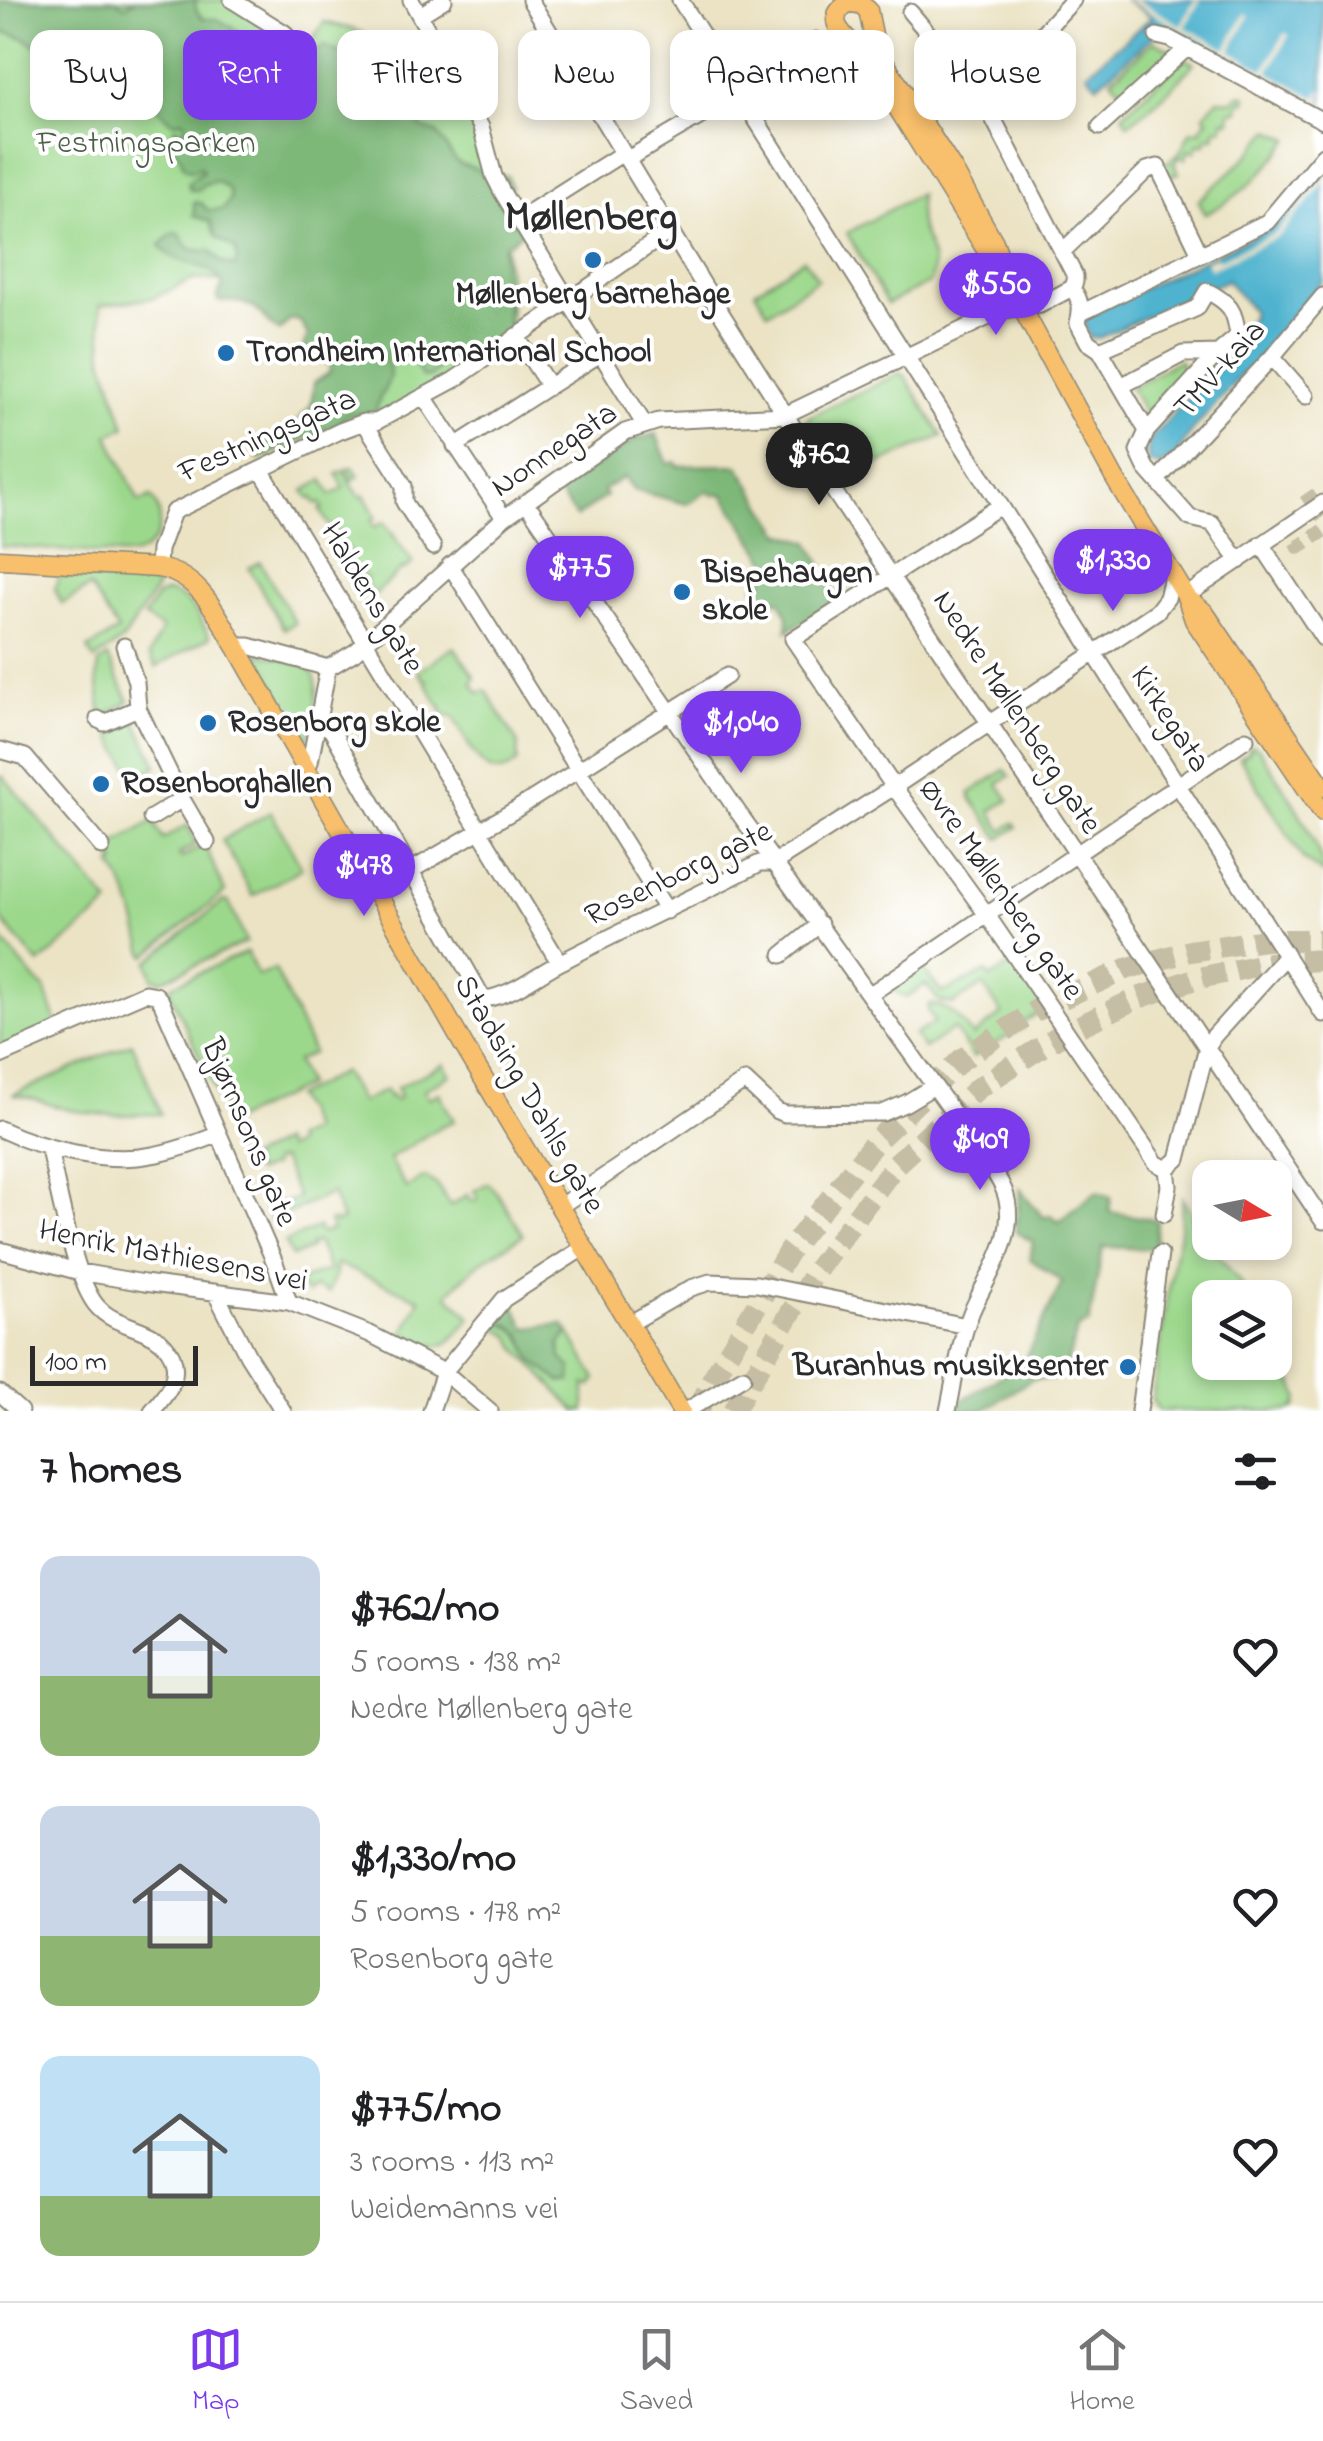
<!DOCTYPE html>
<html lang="en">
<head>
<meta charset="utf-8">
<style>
  :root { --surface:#fff; --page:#f2f2f2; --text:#202124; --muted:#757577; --line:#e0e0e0; --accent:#7c3aed }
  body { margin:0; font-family:"Indie Flower",sans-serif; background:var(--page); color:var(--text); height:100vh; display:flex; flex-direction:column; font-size:38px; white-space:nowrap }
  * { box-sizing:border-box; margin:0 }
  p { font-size:32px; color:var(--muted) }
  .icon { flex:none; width:55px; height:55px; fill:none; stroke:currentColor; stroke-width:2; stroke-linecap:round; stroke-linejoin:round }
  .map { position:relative; height:1411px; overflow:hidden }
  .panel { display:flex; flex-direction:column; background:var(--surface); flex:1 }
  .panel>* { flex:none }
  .hud { position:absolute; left:30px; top:30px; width:1265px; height:90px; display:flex; gap:20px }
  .needle { width:65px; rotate:100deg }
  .tools { position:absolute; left:1192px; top:1160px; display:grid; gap:20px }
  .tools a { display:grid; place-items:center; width:100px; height:100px; border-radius:20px; background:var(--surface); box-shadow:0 5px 15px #0003; font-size:50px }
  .scale { position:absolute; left:30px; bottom:25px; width:168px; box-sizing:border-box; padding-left:10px; border:5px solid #2b2b2b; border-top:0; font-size:28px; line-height:35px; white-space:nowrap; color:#2b2b2b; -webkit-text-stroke:8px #fff; paint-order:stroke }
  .price { position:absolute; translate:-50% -85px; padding:0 22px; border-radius:35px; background:var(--accent); color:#fff; font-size:32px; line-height:65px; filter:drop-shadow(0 2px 5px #0008) }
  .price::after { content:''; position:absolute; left:50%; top:60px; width:30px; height:22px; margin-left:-15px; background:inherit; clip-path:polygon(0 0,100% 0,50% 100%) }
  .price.current { background:#222; color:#fff }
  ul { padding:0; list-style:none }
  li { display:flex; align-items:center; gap:30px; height:250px; padding:0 40px }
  li span { display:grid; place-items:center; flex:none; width:280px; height:200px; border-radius:20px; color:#555 }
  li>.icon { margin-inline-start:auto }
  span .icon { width:120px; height:120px; fill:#fffc; stroke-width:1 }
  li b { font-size:42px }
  h2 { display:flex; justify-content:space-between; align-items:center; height:120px; padding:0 40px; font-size:42px }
  .chip { padding:0 35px; border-radius:20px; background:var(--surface); box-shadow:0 5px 15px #0003; font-size:35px; line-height:90px }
  .chip.current { background:var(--accent); color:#fff }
  .tabs { display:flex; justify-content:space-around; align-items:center; height:140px; border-top:2px solid var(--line); background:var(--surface); font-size:28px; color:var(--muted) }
  .tabs a { display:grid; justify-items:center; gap:5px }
  .tabs .current { color:var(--accent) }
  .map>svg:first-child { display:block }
</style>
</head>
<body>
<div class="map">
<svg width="1323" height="1411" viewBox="0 0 1323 1411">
  <rect width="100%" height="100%" fill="#fff"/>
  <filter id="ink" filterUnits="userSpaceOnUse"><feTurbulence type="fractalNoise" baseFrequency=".01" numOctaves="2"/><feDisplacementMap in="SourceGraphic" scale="20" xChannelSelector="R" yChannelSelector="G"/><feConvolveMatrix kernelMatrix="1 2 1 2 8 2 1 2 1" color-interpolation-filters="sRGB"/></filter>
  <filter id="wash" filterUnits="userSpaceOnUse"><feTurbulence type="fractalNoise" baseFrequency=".0048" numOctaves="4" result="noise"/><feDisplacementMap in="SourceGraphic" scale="40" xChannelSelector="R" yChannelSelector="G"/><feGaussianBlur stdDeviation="2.25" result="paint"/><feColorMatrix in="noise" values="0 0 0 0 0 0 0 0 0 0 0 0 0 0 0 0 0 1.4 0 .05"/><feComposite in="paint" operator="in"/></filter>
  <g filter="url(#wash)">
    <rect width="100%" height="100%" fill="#ebe3c4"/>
    <path fill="#9cd88c" stroke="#64825c" stroke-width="2.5" d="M0 0H226L307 48 324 22 352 29 397 47 422 61 444 58 502 192 512 339 384 415 339 423 326 340 252 282 194 279 153 298 100 305 103 357 125 427 108 435 139 502 151 497C169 518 158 552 130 555L0 546V158L3 156 0 151Z
      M1154 41 1175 52 1127 96 1111 79Z
      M1183 58 1194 63C1174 88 1153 106 1128 124L1123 114Z
      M1242 94 1246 96V101L1239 102 1238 111H1231L1230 121 1224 120 1222 129 1216 128 1214 137H1207L1205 144H1198L1195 152 1188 150 1186 159 1179 157 1174 165 1179 173 1170 176 1163 165 1179 154 1190 132 1202 130 1201 127 1208 120 1204 115 1218 99 1230 101Z
      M1270 130 1290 139C1266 171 1241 197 1205 214L1198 201 1249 155Z
      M919 194C919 204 918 217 921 228 928 250 939 259 929 283L887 304 847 233Z
      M804 259 818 279 768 312 755 291Z
      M1179 360 1187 376 1148 420 1131 388Z
      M900 373 905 376 942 436 845 479 808 423V417Z
      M353 467 359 476 350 482 360 497 364 495 376 517 371 520 375 527 384 522 413 563 405 570 402 569 373 596 364 582 367 579 364 575 360 576 348 556 351 553 344 544 341 545 336 536 339 534 336 529 332 530 320 510 323 508 320 503 316 504 313 498 310 499 304 491 323 480 331 495 344 488 337 474 343 471 349 480 351 477 346 469Z
      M607 550 628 579 608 593 587 564Z
      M260 562 295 623 284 629 249 568Z
      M59 576 152 582 157 587 123 640 94 660 88 649 118 631 90 587 62 604 55 589Z
      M167 592C191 596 199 618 210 637L156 667 149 655 162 629 144 617 157 596Z
      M454 647 475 677 472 683 479 693 486 690 518 744 517 762C487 791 467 742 455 719L450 715 446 717 441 710 442 706 439 705 426 683 427 680 423 679 418 671Z
      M257 653C272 657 292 659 306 666 327 678 311 724 307 744Z
      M108 657 129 701 101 718 99 714 101 709 97 679 99 663Z
      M136 721 157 766 135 778 111 736Z
      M1254 746 1259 749C1277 779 1323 841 1323 874L1303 859 1240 758 1250 752 1249 748Z
      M1005 770 1010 776 998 784 1009 800 991 811 1002 830 1014 823 1017 827 1000 839 971 798 970 793Z
      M3 776 110 904 39 964 0 918V778Z
      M271 812 302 868 253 896 222 840Z
      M153 821 163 839 188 825 196 844 179 854 181 858 202 846 206 848 225 892 146 956 143 950C136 920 131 891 112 866L116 863 111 854 115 844Z
      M223 901 229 902 246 942 160 981 153 978 148 962Z
      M0 937 36 981 45 988 59 1030 0 1056Z
      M247 952 258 976 275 969 313 1053 296 1061 307 1085 231 1122 228 1120 169 990 172 985Z
      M1018 961 1049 1006 1023 1023 1024 1027 973 1057 954 1029 924 1049 914 1035 935 1022 928 1011 929 1004C952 1006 960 1020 973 1036L1002 1014 983 985 953 1004 939 1001 926 984 906 998 885 985 918 962 942 993 986 972 990 978Z
      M132 1043 161 1114C129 1115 97 1117 66 1109 48 1105 31 1096 12 1095Z
      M444 1064 450 1075 424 1090 429 1098 439 1093 454 1121 441 1126 389 1159 406 1188 425 1177 437 1185 450 1206 467 1195 472 1202 478 1198 474 1191 488 1183 498 1194 523 1235 479 1263 447 1294 471 1317C444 1351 442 1353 403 1334L420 1299 337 1264 334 1271 336 1272 328 1293 315 1287 307 1294 297 1281 329 1270 317 1242 310 1245 311 1248 292 1257 285 1242 318 1227 322 1234 332 1230 329 1222 333 1221 335 1223 342 1220 332 1193 271 1221 266 1209 298 1198 281 1159 272 1162 273 1166 255 1173 250 1158 282 1142 286 1149 296 1144 294 1139 311 1131 304 1112 294 1097 343 1072 361 1102 386 1090 389 1097 392 1096 395 1100 400 1097 396 1088Z
      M1183 1198 1201 1235 1240 1282 1250 1297 1210 1298V1362H1275V1338L1299 1398 1296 1408 1288 1411H1159L1152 1400 1174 1256C1182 1237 1180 1219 1183 1198Z
      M494 1322C520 1327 522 1337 532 1360L561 1358 560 1344 569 1332 596 1379 591 1386 585 1385V1411H576L517 1349 510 1336 492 1325Z"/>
    <path fill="#7db878" stroke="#547252" stroke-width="2.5" d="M0 0H115L125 6 136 0H196C194 9 197 13 204 19H217L238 31 251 65 266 75 325 46 358 62 372 61 381 68 386 81C381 92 372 96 365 106L370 118 389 100C402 103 418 115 421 128L437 133 455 160 461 164 480 170 490 181 496 175 507 176 511 187 503 196 501 205 523 232 504 246 502 288 508 305 506 318 510 328 507 339 466 363 456 359 438 368 431 377 423 378C412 363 415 348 390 350L385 358C395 374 388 383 380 398 378 403 377 409 374 414H347L339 423 259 460 256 455 259 450 296 423 311 406 314 383 329 373 331 365 303 347 308 335 300 321 291 319 279 331C269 326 268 320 260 313 247 300 234 302 218 301L217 296 223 286C214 259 175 269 160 245L172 234 179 233C189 251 190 251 210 250L221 262 234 267 237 261 236 250 216 237 210 221 194 216V202L201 203 209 211 224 209 230 199 229 190 217 181 205 184 198 190H190L188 182 203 171 201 167 191 171 183 166C181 145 165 155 175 127L183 130 185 127 184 120 173 122 146 99 147 90 114 71 108 78 102 77 98 62 79 52C77 40 74 35 63 30L46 44 36 46 24 38 0 31Z
      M656 434 668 464 676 462 678 466 738 465 781 533 810 542 839 600 787 631 788 616 780 601 764 598 755 586 764 581 760 573 769 564 723 494 712 495 708 491 687 504 633 490 624 477 603 490 606 496 576 517 558 492 634 440Z
      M1020 1189 1043 1217 1051 1215 1059 1222 1096 1192 1111 1197 1109 1212 1157 1220 1155 1249 1103 1247 1089 1323 1078 1328 1066 1366 1053 1379H1032L982 1411H959L962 1400 1024 1362 1062 1282 1030 1259 1033 1242 1016 1232Z
      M514 1305 526 1328 563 1324 569 1332 560 1344 561 1358 572 1368 571 1382 559 1381 532 1360 522 1335 509 1325 494 1322Z"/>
    <path fill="#50b3cf" stroke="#3e6f7d" stroke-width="2.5" d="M1126 0H1323V113L1163 28 1097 85 1086 73 1152 17Z
      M1323 169V281L1270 343 1246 375 1243 373 1193 430 1172 460 1158 466 1149 462 1147 453 1151 439 1242 335 1253 312 1227 280 1099 338H1090L1083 321 1090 313 1273 227Z"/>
    <path fill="#ebe3c4" d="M1127 0H1136L1181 25 1195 0H1200L1185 27 1226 49 1245 14 1249 16 1230 51 1264 70 1285 33 1289 35 1268 72 1316 98 1323 87 1321 100 1323 107Z
      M1323 177V184L1279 236 1210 269 1206 261 1215 257 1218 260 1276 233Z"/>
  </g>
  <g filter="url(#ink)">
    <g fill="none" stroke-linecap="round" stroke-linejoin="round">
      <path stroke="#c5bea5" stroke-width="15" stroke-dasharray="15 8" stroke-linecap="butt" d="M1306 493 1323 517
        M1296 542 1299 547 1323 531"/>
      <path stroke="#c5bea5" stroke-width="22" stroke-dasharray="22 11" stroke-linecap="butt" d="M698 1411 712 1380 789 1251 874 1143 961 1060 1035 1011 1126 969 1190 951 1265 940H1323
        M733 1411 815 1272 896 1164 978 1088 1057 1037 1138 998 1195 979 1269 963 1323 960"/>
      <defs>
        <path id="minor" d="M232 0 285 33
          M411 0 481 127 494 176 502 192 644 424
          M530 0 704 286 831 487 1323 1221
          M680 0 1323 1014
          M910 12 982 97 1075 276V282L1072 288
          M420 15 444 0
          M1157 36 1170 39 1323 121
          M992 116 1019 76 1037 39 1073 0
          M1100 127 1187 48
          M628 159 793 62 816 40
          M519 219 623 153
          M1062 252 1147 170 1158 167 1200 254
          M1072 288C1081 300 1082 308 1078 323L1088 342 1100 350 1147 431 1138 451 1146 468 1190 518 1212 523 1239 561
          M1081 313 1267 222 1323 155
          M516 336 549 386
          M1100 350 1197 308 1207 291C1230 303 1235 310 1238 336L1218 353 1147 431
          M1272 357 1306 396
          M1121 386 1183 354 1218 353
          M424 397 504 518
          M364 422 396 472 404 486V502L433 547
          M455 446 600 354
          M261 470 559 962
          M1158 479 1272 357 1323 296
          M526 502 738 812 980 1150C988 1163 998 1176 1004 1190 1021 1234 987 1275 971 1313 959 1343 955 1379 948 1411
          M1000 506 793 639 894 787 987 915 1156 1163 1167 1169
          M1261 544 1323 638
          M450 565 667 911
          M158 568 159 550 173 512 340 431 364 422H376L454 380 670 231
          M1186 596 1323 503
          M124 646 136 682 138 708 182 799 207 842
          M236 646H249L328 668
          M318 718 332 731 481 995 485 999C514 995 538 973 563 961 628 927 695 897 760 863H774L894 787 1157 611 1167 598 1172 576
          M98 719 104 723 138 708
          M0 750 25 757 102 847
          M306 768 310 762 328 668 355 652 504 518 625 432 659 421 785 415 1003 310 1040 305 1072 288
          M151 818 182 799
          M412 870 515 810 727 676
          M782 955 820 924
          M869 995 1246 739
          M0 1056 145 993 156 995 161 1001 275 1263 289 1302
          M0 1129C42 1149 106 1164 152 1155 175 1151 197 1143 219 1134
          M49 1149C57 1185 74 1278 96 1305 117 1331 157 1324 172 1356 181 1378 165 1396 152 1411
          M559 1207 745 1081 777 1111 785 1114 883 1113 906 1103 934 1086
          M1164 1214 1169 1186 1167 1169 1178 1159 1207 1047 1214 1036 1286 956
          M0 1250 80 1272 144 1283 289 1302 370 1334 444 1372 490 1411
          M215 1292 248 1356 283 1411
          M629 1324 691 1288 710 1282 757 1284 967 1326
          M0 1393 20 1411
          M431 1411 444 1372 504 1299 583 1248
          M686 1411 743 1377
          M1139 1411 1160 1254"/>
        <path id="major" d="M853 0C817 20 847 37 865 56L990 256
          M849 3 860 4 868 10 876 49 952 168 994 242 1008 280 1022 308 1115 479 1186 596 1194 620 1323 813
          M0 559 158 568C200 575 216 613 236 646L464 1046 681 1411
          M1186 597 1204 612 1323 787"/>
      </defs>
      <use href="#minor" stroke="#8b8778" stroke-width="19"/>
      <use href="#major" stroke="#8b8778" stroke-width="21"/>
      <use href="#minor" stroke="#fff" stroke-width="15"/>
      <use href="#major" stroke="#f8bf6c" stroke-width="18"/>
    </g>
  </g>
  <g fill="#1f6fb2" stroke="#fff" stroke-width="4">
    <circle cx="593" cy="260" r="10"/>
    <circle cx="226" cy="353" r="10"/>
    <circle cx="682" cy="592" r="10"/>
    <circle cx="208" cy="723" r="10"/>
    <circle cx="101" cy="784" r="10"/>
    <circle cx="1128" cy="1367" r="10"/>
  </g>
  <g text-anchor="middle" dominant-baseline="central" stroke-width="8" stroke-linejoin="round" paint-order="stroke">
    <g font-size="32" fill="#4d5f48" stroke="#fff">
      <text x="146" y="144">Festningsparken</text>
    </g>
    <g font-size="32" font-weight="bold" fill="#2b2b2b" stroke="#fff" text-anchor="start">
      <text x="593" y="295" text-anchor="middle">Møllenberg barnehage</text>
      <text x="246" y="353">Trondheim International School</text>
      <text x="702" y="574">Bispehaugen<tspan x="702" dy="37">skole</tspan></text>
      <text x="228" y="723">Rosenborg skole</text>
      <text x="121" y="784">Rosenborghallen</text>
      <text x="1108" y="1367" text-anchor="end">Buranhus musikksenter</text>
    </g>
    <g font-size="32" fill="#2b2b2b" stroke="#fff">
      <text transform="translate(1221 370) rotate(-48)">TMV-kaia</text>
      <text transform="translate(268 437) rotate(-24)">Festningsgata</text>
      <text transform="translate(555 451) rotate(-34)">Nonnegata</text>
      <text transform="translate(371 599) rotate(59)">Haldens gate</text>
      <text transform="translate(1016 713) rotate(57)">Nedre Møllenberg gate</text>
      <text transform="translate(1169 720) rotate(57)">Kirkegata</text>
      <text transform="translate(679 875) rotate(-26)">Rosenborg gate</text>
      <text transform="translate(1000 890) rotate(55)">Øvre Møllenberg gate</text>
      <text transform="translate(528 1095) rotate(60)">Stadsing Dahls gate</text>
      <text transform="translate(248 1133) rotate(67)">Bjørnsons gate</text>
      <text transform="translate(173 1257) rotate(11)">Henrik Mathiesens vei</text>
    </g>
    <g font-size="42" font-weight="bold" fill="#2b2b2b" stroke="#fff">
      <text x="591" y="218">Møllenberg</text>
    </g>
  </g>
</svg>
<div class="tools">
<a><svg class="needle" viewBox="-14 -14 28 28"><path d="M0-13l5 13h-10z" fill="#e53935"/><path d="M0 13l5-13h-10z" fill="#757577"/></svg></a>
<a><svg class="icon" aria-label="layers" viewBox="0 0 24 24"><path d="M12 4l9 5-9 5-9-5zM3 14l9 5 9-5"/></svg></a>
</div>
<div class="scale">100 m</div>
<b class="price" style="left:996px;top:338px">$550</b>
<b class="price current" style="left:819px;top:508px">$762</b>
<b class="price" style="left:1113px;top:614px">$1,330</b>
<b class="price" style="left:580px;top:621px">$775</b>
<b class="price" style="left:741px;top:776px">$1,040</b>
<b class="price" style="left:364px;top:919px">$478</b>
<b class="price" style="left:980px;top:1193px">$409</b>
<div class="hud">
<a class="chip">Buy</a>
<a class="chip current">Rent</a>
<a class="chip">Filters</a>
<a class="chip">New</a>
<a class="chip">Apartment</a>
<a class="chip">House</a>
</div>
</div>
<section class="panel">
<h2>7 homes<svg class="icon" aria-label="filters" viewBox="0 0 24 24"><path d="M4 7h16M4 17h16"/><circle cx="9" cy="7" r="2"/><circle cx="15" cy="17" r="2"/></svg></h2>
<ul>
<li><span style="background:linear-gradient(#c9d6e8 60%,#8fb573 0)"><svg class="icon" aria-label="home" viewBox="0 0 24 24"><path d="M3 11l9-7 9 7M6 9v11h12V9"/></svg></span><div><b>$762/mo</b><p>5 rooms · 138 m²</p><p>Nedre Møllenberg gate</p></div><svg class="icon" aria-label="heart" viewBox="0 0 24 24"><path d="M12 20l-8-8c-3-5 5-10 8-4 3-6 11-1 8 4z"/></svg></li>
<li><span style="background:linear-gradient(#c9d6e8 65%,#8fb573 0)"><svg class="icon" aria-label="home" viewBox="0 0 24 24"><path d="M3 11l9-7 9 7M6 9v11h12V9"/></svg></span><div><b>$1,330/mo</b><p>5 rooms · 178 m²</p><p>Rosenborg gate</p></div><svg class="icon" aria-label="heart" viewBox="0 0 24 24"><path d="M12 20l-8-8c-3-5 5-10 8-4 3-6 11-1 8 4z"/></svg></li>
<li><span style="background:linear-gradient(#bfe0f5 70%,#8fb573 0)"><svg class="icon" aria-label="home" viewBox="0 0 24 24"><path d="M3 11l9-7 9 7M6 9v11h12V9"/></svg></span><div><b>$775/mo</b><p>3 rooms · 113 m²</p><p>Weidemanns vei</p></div><svg class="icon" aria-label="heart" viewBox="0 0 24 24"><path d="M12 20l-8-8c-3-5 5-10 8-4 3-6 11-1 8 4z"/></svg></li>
</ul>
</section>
<nav class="tabs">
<a class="current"><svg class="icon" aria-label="map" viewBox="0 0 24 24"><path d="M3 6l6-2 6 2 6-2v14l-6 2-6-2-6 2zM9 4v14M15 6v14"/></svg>Map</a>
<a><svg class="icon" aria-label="saved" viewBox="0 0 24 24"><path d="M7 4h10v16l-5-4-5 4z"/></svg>Saved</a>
<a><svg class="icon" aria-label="home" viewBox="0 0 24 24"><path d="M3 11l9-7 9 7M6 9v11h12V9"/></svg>Home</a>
</nav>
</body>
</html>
